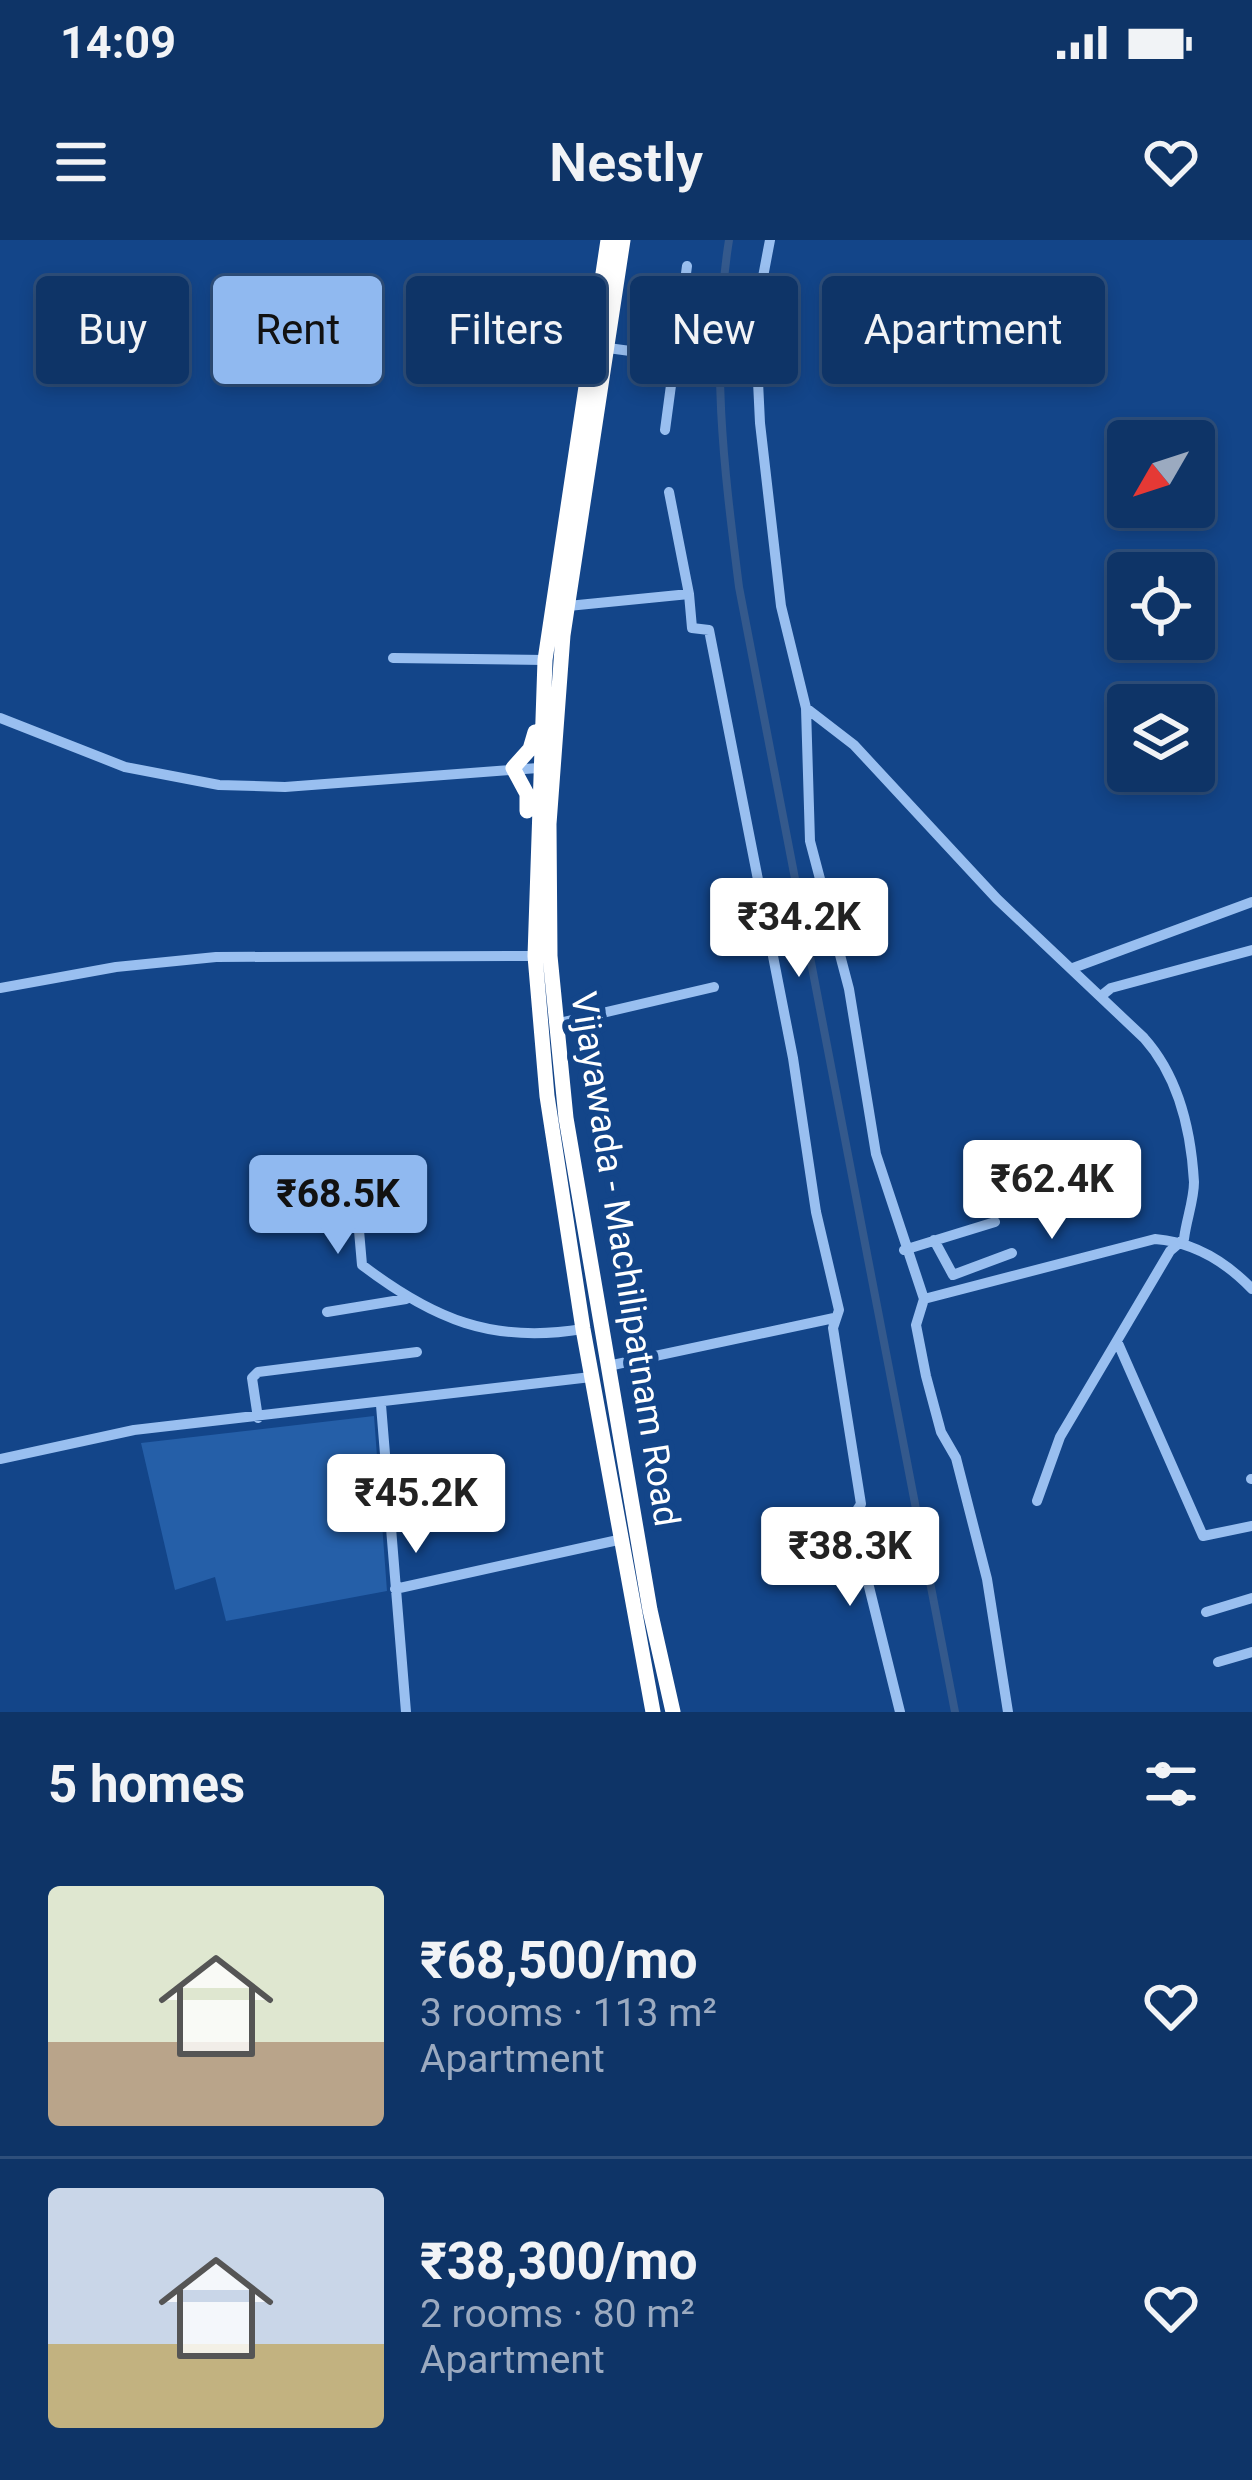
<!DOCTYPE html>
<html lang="en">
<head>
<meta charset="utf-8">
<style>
  :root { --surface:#0e3467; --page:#173c6d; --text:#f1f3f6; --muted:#9baac0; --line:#2e4f7b; --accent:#90b9f0 }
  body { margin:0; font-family:Roboto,sans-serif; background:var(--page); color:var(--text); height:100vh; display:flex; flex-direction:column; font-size:45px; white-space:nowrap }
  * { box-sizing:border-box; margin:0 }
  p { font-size:39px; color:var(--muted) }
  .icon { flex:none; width:66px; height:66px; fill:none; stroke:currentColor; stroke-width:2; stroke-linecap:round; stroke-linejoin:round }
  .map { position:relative; height:1472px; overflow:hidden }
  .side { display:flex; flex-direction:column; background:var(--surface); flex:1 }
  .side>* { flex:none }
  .banner { position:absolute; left:36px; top:36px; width:1182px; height:108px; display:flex; gap:24px }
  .needle { width:78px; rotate:231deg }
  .fabs { position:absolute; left:1107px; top:180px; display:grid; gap:24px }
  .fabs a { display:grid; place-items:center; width:108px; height:108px; border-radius:12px; background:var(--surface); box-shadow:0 6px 18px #0003,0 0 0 3px var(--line); font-size:60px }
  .price { position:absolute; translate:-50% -102px; padding:0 27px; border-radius:12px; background:#fff; color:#222; font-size:39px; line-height:78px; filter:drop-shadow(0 3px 6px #0008) }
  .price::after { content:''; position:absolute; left:50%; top:72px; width:36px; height:27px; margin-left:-18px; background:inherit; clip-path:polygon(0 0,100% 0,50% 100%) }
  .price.selected { background:var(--accent); color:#111 }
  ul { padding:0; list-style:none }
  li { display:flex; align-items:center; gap:36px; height:300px; padding:0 48px }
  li+li { border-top:3px solid var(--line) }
  li span { display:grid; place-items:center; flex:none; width:336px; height:240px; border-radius:12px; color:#555 }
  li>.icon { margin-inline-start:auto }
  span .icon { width:144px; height:144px; fill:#fffc; stroke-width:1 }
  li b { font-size:51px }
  h2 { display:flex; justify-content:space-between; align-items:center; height:144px; padding:0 48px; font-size:51px }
  .tag { padding:0 42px; border-radius:12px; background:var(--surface); box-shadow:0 6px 18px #0003,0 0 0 3px var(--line); font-size:42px; line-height:108px }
  .tag.selected { background:var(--accent); color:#111 }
  .status { display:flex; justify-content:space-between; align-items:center; height:84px; padding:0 60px; background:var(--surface); direction:ltr }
  .status svg { height:33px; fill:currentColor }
  header { display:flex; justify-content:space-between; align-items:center; height:156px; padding:0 48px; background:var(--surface); font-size:54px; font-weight:600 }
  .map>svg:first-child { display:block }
</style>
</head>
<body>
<div class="status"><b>14:09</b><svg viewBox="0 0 49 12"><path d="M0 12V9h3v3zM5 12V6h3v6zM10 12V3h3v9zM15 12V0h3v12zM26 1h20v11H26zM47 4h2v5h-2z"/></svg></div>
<header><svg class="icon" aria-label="menu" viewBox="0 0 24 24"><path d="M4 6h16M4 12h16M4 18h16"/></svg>Nestly<svg class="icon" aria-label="heart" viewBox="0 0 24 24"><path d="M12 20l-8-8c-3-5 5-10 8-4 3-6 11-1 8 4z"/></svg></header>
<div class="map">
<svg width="1252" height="1472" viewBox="0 0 1252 1472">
  <rect width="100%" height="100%" fill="#134589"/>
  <path fill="#255fa8" d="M374 1176 387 1351 226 1381 215 1337 175 1350 141 1203Z"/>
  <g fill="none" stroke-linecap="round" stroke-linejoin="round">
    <path stroke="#34598c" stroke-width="8" d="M729 0C710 119 724 228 739 347L955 1472"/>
    <path stroke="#99bff0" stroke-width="10" d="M770 0 755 79 760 183 781 366 806 468 810 601 849 749 876 914 924 1059 916 1085 926 1136 941 1192 956 1218 987 1339 1008 1472
      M608 108 675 117
      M665 190 687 26
      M669 252 689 354
      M568 366 689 354 692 388 709 390 793 818 816 972 839 1070 833 1088 861 1264 852 1278 900 1472
      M393 418 545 420
      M806 468 854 505 997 659 1144 798C1179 837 1191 890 1194 942 1194 960 1186 981 1184 999L1170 1011 1060 1197 1037 1261
      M0 478 125 527 219 545 285 547 538 528
      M1073 728 1252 662
      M0 748 116 727 216 717 535 716
      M1101 756 1111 748 1252 710
      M555 784 714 747
      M405 928 354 933 362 1025C433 1079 492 1104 583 1089
      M934 1000 953 1035 1012 1013
      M904 1010 995 982
      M924 1059 1155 999C1193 1002 1226 1022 1252 1049
      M327 1072 406 1059
      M1117 1101 1203 1296 1252 1286
      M608 1126 834 1078
      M381 1165 406 1472
      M258 1178 252 1138 258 1132 417 1112
      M0 1219 134 1190 591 1137
      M1251 1239H1252
      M395 1349 618 1300
      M1206 1372 1252 1358
      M1218 1422 1252 1412"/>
    <path stroke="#fff" stroke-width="15" d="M608 0 545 420 535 716 547 856 583 1089 653 1472
      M623 0 563 395 549 584 550 716 566 878 650 1370 673 1472
      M527 571V554L513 528 530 509 535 492"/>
  </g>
  <g text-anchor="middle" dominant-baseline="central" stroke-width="12" stroke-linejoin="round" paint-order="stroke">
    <g font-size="36" fill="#fff" stroke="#134589">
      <text transform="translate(625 1019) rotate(81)">Vijayawada - Machilipatnam Road</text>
    </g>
  </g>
</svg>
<div class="fabs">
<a><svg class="needle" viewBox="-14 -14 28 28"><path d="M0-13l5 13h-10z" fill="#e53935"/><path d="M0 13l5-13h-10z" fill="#9baac0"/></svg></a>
<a><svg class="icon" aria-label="locate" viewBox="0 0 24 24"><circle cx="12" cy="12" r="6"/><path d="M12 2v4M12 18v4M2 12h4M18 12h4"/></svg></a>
<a><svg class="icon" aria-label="layers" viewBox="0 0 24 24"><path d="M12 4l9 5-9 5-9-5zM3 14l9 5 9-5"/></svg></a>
</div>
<b class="price" style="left:799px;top:740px">₹34.2K</b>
<b class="price" style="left:1052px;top:1002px">₹62.4K</b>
<b class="price selected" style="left:338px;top:1017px">₹68.5K</b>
<b class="price" style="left:416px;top:1316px">₹45.2K</b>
<b class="price" style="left:850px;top:1369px">₹38.3K</b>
<div class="banner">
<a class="tag">Buy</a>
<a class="tag selected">Rent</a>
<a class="tag">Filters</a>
<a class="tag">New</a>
<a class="tag">Apartment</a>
</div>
</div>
<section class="side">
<h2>5 homes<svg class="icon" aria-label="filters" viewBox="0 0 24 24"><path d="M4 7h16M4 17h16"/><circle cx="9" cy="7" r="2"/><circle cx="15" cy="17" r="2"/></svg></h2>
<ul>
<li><span style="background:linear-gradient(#dfe7d0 65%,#b9a48a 0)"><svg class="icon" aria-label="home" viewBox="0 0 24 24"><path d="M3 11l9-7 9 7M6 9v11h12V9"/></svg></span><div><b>₹68,500/mo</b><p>3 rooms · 113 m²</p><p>Apartment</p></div><svg class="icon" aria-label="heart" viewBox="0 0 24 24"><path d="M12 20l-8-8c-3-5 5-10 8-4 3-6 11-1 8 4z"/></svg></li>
<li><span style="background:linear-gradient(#c9d6e8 65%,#c2b280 0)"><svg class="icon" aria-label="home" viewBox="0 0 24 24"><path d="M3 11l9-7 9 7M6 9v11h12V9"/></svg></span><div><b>₹38,300/mo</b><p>2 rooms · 80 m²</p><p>Apartment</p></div><svg class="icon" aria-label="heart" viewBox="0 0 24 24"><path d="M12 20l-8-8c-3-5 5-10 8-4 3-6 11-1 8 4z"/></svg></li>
</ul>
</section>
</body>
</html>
